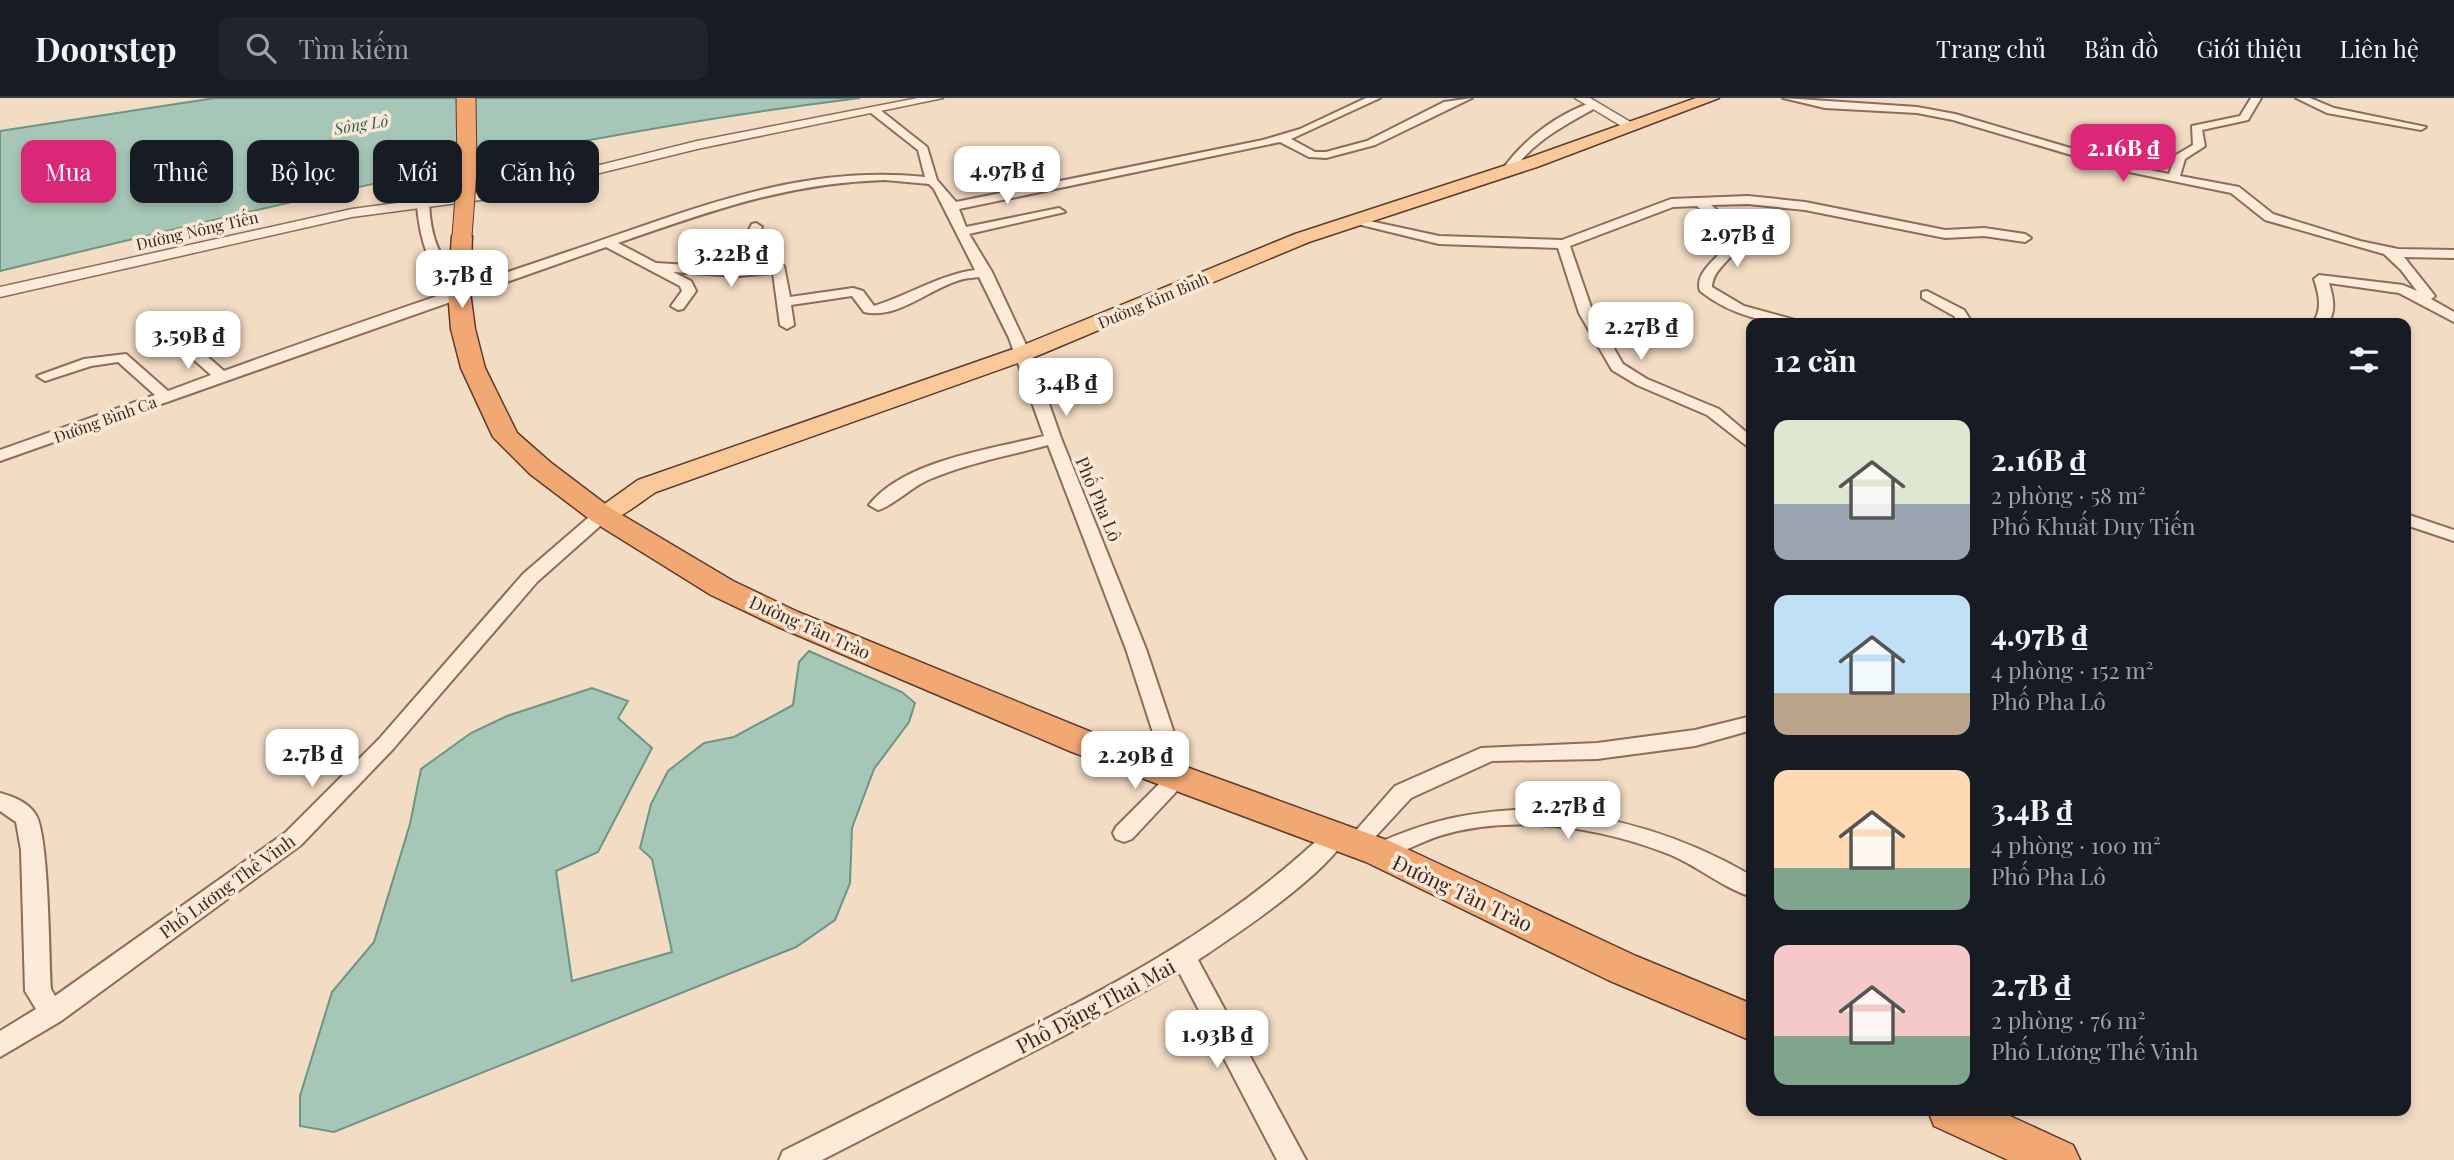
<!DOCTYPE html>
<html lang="vi">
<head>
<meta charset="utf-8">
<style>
  :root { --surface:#171b24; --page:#20242c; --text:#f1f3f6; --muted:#9ea1a6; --line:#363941; --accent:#db2777 }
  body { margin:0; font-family:"Playfair Display",serif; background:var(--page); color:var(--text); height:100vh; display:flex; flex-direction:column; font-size:26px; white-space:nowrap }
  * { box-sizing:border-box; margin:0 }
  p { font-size:23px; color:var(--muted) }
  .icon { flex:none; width:38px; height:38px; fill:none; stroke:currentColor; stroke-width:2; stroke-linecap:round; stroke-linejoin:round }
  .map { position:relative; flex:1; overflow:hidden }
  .sheet { position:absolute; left:1746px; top:220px; width:665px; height:798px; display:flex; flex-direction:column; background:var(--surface); border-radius:14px; box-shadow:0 4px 10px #0003 }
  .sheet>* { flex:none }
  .banner { position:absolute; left:21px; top:42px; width:665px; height:63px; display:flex; gap:14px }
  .price { position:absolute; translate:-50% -60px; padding:0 16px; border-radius:14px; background:#fff; color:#222; font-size:23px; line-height:46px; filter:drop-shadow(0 2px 4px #0008) }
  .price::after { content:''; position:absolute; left:50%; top:42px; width:21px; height:16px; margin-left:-10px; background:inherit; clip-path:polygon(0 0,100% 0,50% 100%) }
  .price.selected { background:var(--accent); color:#fff }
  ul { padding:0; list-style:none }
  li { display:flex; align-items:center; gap:21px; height:175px; padding:0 28px }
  li span { display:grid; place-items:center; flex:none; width:196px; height:140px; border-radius:14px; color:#555 }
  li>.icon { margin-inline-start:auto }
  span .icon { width:84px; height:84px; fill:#fffc; stroke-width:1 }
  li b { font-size:30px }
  h2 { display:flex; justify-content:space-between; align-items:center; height:84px; padding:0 28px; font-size:30px }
  .tag { padding:0 24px; border-radius:14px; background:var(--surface); box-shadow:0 4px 10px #0003; font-size:24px; line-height:63px }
  .tag.selected { background:var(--accent); color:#fff }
  header { display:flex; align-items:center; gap:42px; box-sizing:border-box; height:98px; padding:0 35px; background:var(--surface); border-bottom:2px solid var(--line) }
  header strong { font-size:33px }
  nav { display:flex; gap:38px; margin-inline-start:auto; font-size:24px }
  .search { width:490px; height:63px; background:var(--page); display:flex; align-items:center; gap:18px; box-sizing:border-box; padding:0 24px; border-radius:14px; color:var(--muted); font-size:26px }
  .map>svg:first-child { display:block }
</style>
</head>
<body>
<header>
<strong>Doorstep</strong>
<div class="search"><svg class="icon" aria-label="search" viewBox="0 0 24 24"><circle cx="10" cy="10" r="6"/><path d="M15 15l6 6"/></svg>Tìm kiếm</div>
<nav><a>Trang chủ</a><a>Bản đồ</a><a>Giới thiệu</a><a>Liên hệ</a></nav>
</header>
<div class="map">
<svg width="2454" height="1062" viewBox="0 0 2454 1062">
  <rect width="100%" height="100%" fill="#f3dcc4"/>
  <path fill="#a6c6b7" stroke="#6c9583" stroke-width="2" d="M215 0H860C569 36 285 104 0 173V33Z
    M809 553 902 594 915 605 909 624 874 671 852 730 850 785 835 822 796 849 334 1034 300 1028V998L332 894 374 844 410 726 421 671 471 635 507 618 592 590 628 603 618 620 652 650 598 754 556 773 572 883 672 854 652 761 640 750 651 706 668 673 704 645 734 639 793 607 799 564Z"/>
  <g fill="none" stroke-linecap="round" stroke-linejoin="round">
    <defs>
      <path id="minor" d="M1366 0H1380L1291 41 1315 54H1326L1367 43 1444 4 1472 0 1375 47 1326 60 1309 59 1280 44 959 111 966 129 1059 110 1065 114 969 136 992 174 1035 266 1061 340 1146 551 1189 680 1132 741 1124 744 1116 741 1113 735 1116 729 1167 678 1126 551 1048 347C1008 358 967 365 928 382 912 389 891 409 878 412L869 407C904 362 992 351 1044 338L1009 240 979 179C972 180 964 180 957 183 928 192 896 222 864 214L852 198 791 207 794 227 787 231 780 227 773 175 739 178 673 174 691 183 696 193 683 211 678 212 671 208 682 193 680 188 606 149 0 363V352L155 297 118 264 91 268 45 283 37 278 84 261 126 256 168 293 211 277 174 244V238H184L224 273C339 231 454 192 570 153 689 113 797 66 925 79L918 52 871 15V11H879L927 49 937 82 956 104 1263 42 1300 31ZM885 82 929 86 934 91 975 172C939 177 909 197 874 208L863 193 853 190 790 199 784 168 752 169 751 150 762 129 756 125 752 126 739 150V170L656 165 618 145C711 113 786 85 885 82Z
        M1783 0 1917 9 1955 16 2135 69 2169 76 2176 57 2193 47 2192 28 2240 18 2251 0H2261L2248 22 2202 32 2205 48 2185 61 2180 78 2239 89 2273 116 2360 143 2398 151 2454 152V160L2404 159 2435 198 2431 201 2454 214V224L2399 195 2329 185C2333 198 2337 214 2327 226H2312C2323 212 2319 197 2314 181L2319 177 2403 187 2417 193 2401 172 2384 156 2265 122 2231 95 2129 74 1953 22 1917 15 1825 10Z
        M2296 0H2310L2334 10 2426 29 2421 32 2327 15Z
        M1593 4 1598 7 1597 9C1564 28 1534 42 1512 74H1504L1502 72C1524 41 1557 16 1593 4Z
        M1748 98 1805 104 1945 132 1984 130 2025 136 2031 140 2025 144 1984 138 1945 140 1805 112 1748 106 1711 107 1733 126 1741 139C1738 160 1713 168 1712 189L1744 208 1810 226C1769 226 1733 219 1700 193 1693 171 1725 159 1729 139L1697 108 1673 109 1570 148 1593 215 1623 266 1647 281 1719 311 1752 339V352L1707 317 1637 287 1612 272 1579 215 1558 150 1439 146 1345 123 1351 119 1439 138 1562 142 1671 101Z
        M423 102 429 106C431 138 437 161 464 180V186C429 192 418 129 417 106Z
        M1927 193 1964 212 1973 226H1959L1954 218 1922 200V194Z
        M602 412 608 413 611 417 608 421 537 484 393 651 301 747 61 923 0 959V933L36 911 25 893 21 752 16 724 0 713V695C14 699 28 704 36 717 49 739 49 859 51 891L55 898 285 735 379 641 523 476 596 413Z
        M2406 416 2454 432V443L2406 427Z
        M1752 618V632L1695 648 1597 661 1492 663 1411 700 1364 751 1356 754 1348 751 1345 745 1395 688 1481 650 1597 645 1695 632Z
        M1529 711C1610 716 1682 737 1752 778V799C1723 790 1699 769 1671 757 1601 729 1512 715 1439 738 1418 745 1399 756 1379 763L1371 760 1368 754 1371 748C1429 722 1466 714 1529 711Z
        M1336 729 1344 732 1347 738C1326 777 1237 836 1198 862L1306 1062H1277L1179 874 1067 936 822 1062H779L783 1053C850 1020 916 986 982 953 1107 892 1227 829 1328 732Z"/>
      <path id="tertiary" d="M918 0H943L697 51 503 99 352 119 0 199V189L352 111 503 91 697 43Z
        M1575 0H1590L1639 29 1628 32Z"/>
      <path id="primary" d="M1696 0H1719L1537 69 1309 144 1032 260 656 394C638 405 615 428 593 423L589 417 638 382 1016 250 1295 136 1525 61Z"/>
      <path id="trunk" d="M462 132 472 138 470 194 475 231 485 270 517 335 550 364 612 411 733 483 798 514 1096 636 1392 744 1636 858 1752 906V943L1608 882 1366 764 1072 654 776 528 711 497 592 423 530 376 493 339 461 270 451 231 448 194 452 138Z
        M1928 1013H1999L2073 1047 2080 1062H2008L1934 1028Z"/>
    </defs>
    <use href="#minor" stroke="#906b58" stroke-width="4"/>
    <use href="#tertiary" stroke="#906b58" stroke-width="3"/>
    <use href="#primary" stroke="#5d3a2d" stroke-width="3"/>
    <use href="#trunk" stroke="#5d3a2d" stroke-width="3"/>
    <use href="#minor" fill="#fcebd9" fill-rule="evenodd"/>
    <use href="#tertiary" fill="#fcebd9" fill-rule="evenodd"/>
    <use href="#primary" fill="#f9c999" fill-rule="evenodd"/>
    <use href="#trunk" fill="#f2a873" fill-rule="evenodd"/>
    <defs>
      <path id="trunk-bridge" d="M462 138 467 72 466 0"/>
    </defs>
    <use href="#trunk-bridge" stroke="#5d3a2d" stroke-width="21" stroke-linecap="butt"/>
    <use href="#trunk-bridge" stroke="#f2a873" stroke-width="19"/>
  </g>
  <g text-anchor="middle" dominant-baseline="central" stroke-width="7" stroke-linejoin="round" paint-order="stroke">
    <g font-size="16" font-style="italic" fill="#2b6053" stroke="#f9e8d5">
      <text transform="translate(361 26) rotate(-9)">Sông Lô</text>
    </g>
    <g font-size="16" fill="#3e271e" stroke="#f9e8d5">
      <text transform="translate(197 132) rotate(-13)">Đường Nông Tiến</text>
      <text transform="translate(1153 202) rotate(-23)">Đường Kim Bình</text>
      <text transform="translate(105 321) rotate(-20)">Đường Bình Ca</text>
    </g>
    <g font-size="18" fill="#3e271e" stroke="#f9e8d5">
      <text transform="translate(1099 401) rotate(67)">Phố Pha Lô</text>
      <text transform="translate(810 529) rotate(24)">Đường Tân Trào</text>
      <text transform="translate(227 788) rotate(-36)">Phố Lương Thế Vinh</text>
    </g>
    <g font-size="21" fill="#3e271e" stroke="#f9e8d5">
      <text transform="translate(1463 794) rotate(25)">Đường Tân Trào</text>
      <text transform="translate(1095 907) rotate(-28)">Phố Đặng Thai Mai</text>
    </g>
  </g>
</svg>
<b class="price selected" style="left:2123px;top:86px">2.16B ₫</b>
<b class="price" style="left:1007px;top:108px">4.97B ₫</b>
<b class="price" style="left:1737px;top:171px">2.97B ₫</b>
<b class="price" style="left:731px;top:191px">3.22B ₫</b>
<b class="price" style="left:462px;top:212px">3.7B ₫</b>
<b class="price" style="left:1641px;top:264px">2.27B ₫</b>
<b class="price" style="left:188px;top:273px">3.59B ₫</b>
<b class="price" style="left:1066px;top:320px">3.4B ₫</b>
<b class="price" style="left:312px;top:691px">2.7B ₫</b>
<b class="price" style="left:1135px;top:693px">2.29B ₫</b>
<b class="price" style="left:1568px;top:743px">2.27B ₫</b>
<b class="price" style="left:1217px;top:972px">1.93B ₫</b>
<div class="banner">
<a class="tag selected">Mua</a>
<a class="tag">Thuê</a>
<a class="tag">Bộ lọc</a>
<a class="tag">Mới</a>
<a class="tag">Căn hộ</a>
</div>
<section class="sheet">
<h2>12 căn<svg class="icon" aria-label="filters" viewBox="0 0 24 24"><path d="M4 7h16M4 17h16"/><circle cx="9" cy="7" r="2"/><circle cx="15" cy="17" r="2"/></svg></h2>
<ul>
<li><span style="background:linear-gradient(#dfe7d0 60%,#9aa5b1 0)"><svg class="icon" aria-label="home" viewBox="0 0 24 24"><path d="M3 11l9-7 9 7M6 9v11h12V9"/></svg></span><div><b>2.16B ₫</b><p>2 phòng · 58 m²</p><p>Phố Khuất Duy Tiến</p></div></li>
<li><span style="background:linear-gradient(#bfe0f5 70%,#b9a48a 0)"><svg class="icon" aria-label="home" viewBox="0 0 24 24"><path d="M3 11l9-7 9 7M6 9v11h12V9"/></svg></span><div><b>4.97B ₫</b><p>4 phòng · 152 m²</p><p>Phố Pha Lô</p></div></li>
<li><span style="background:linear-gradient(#ffd9b3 70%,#7fa58c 0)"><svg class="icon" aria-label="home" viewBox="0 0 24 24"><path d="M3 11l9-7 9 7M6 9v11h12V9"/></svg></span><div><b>3.4B ₫</b><p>4 phòng · 100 m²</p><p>Phố Pha Lô</p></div></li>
<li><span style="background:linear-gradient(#f6c9c9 65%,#7fa58c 0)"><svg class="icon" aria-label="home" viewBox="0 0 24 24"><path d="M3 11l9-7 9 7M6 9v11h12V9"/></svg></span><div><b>2.7B ₫</b><p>2 phòng · 76 m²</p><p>Phố Lương Thế Vinh</p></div></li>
</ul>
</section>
</div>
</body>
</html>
